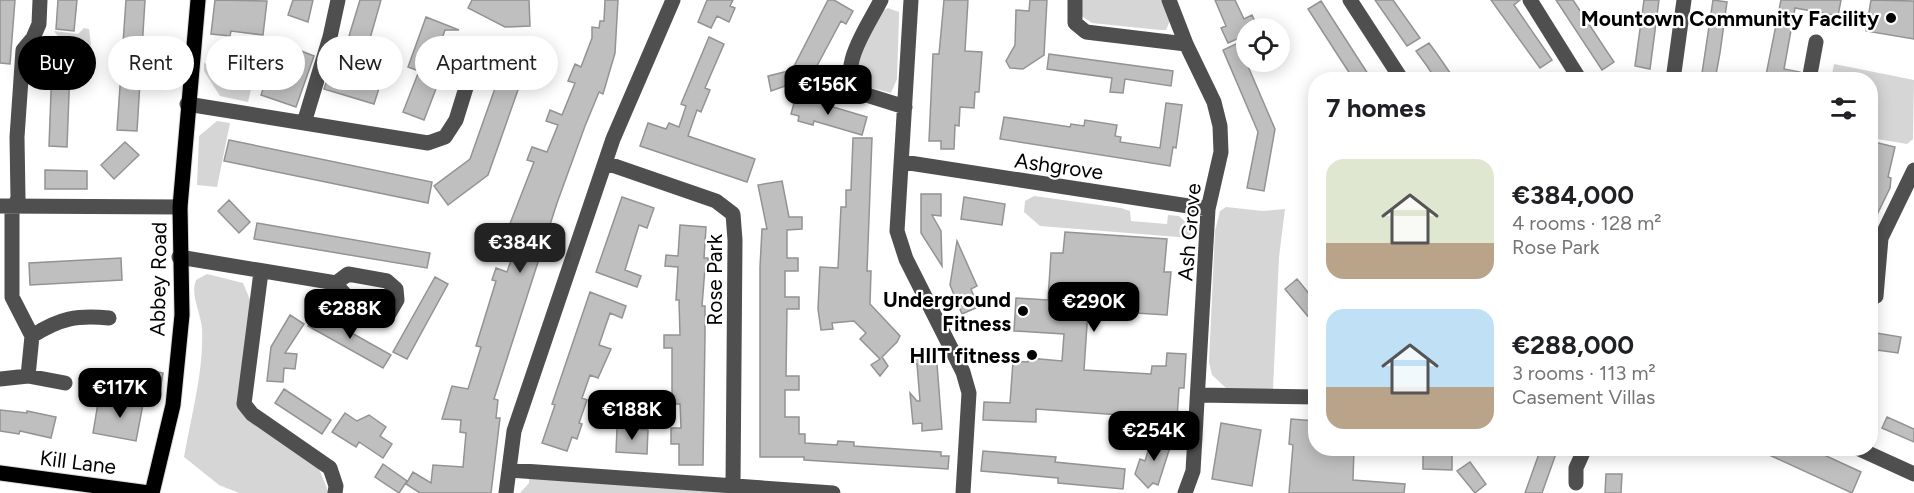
<!DOCTYPE html>
<html lang="en">
<head>
<meta charset="utf-8">
<style>
  :root { --surface:#fff; --page:#f2f2f2; --text:#202124; --muted:#757577; --accent:#000 }
  body { margin:0; font-family:Figtree,sans-serif; background:var(--page); color:var(--text); height:100vh; display:flex; flex-direction:column; font-size:22px; white-space:nowrap }
  * { box-sizing:border-box; margin:0 }
  p { font-size:20px; color:var(--muted) }
  .icon { flex:none; width:33px; height:33px; fill:none; stroke:currentColor; stroke-width:2; stroke-linecap:round; stroke-linejoin:round }
  .map { position:relative; flex:1; overflow:hidden }
  .side { position:absolute; left:1308px; top:72px; width:570px; height:384px; display:flex; flex-direction:column; background:var(--surface); border-radius:24px; box-shadow:0 3px 15px #0003 }
  .side>* { flex:none }
  .guide { position:absolute; left:18px; top:36px; width:570px; height:54px; display:flex; gap:12px }
  .fabs { position:absolute; left:1236px; top:18px; display:grid; gap:12px }
  .fabs a { display:grid; place-items:center; width:54px; height:54px; border-radius:50%; background:var(--surface); box-shadow:0 3px 15px #0003; font-size:30px }
  .price { position:absolute; translate:-50% -51px; padding:0 14px; border-radius:12px; background:var(--accent); color:#fff; font-size:20px; line-height:39px; filter:drop-shadow(0 2px 3px #0008) }
  .price::after { content:''; position:absolute; left:50%; top:36px; width:18px; height:14px; margin-left:-9px; background:inherit; clip-path:polygon(0 0,100% 0,50% 100%) }
  .price.active { background:#222; color:#fff }
  ul { padding:0; list-style:none }
  li { display:flex; align-items:center; gap:18px; height:150px; padding:0 18px }
  li span { display:grid; place-items:center; flex:none; width:168px; height:120px; border-radius:18px; color:#555 }
  li>.icon { margin-inline-start:auto }
  span .icon { width:72px; height:72px; fill:#fffc; stroke-width:1 }
  li b { font-size:26px }
  h2 { display:flex; justify-content:space-between; align-items:center; height:72px; padding:0 18px; font-size:26px }
  .tag { padding:0 21px; border-radius:27px; background:var(--surface); box-shadow:0 3px 15px #0003; font-size:21px; line-height:54px }
  .tag.active { background:var(--accent); color:#fff }
  .map>svg:first-child { display:block }
</style>
</head>
<body>
<div class="map">
<svg width="1914" height="493" viewBox="0 0 1914 493">
  <rect width="100%" height="100%" fill="#fff"/>
  <path fill="#d6d6d6" d="M1081 0H1162L1171 18 1166 30H1160L1092 23 1082 16Z
    M888 8 899 12V17L897 79 891 93 868 87 855 75 857 57 884 10Z
    M84 28 89 29 91 45 86 55 79 50 69 51 54 31 78 34Z
    M204 63 254 77 248 102 220 96 204 71Z
    M1834 64 1914 80 1913 139 1907 144 1871 138 1870 80 1831 79Z
    M217 121 230 123 217 187 197 185 199 136Z
    M1034 196 1121 208 1130 211 1131 221 1167 224 1168 215 1179 216 1191 227V238L1040 226 1024 212 1025 201Z
    M1226 207 1263 211 1285 209 1279 257 1273 389H1227L1212 375 1209 362 1215 231 1220 211Z
    M207 274 243 283 251 302 240 404 319 469 329 493H239L219 485 184 457C191 416 204 371 202 329 201 313 190 295 196 280Z
    M529 478 771 493H520L529 483Z"/>
  <path fill="#bfbfbf" stroke="#939393" stroke-width="1.5" d="M0 0H15L10 64 0 63Z
    M58 0H77L74 31 56 29Z
    M126 0H145L137 131 117 130Z
    M215 0 267 1 263 35 231 31 230 36 211 34Z
    M293 0H313L308 22 288 15Z
    M360 0H381L369 42 349 36Z
    M472 0H529L530 26 505 27 468 8Z
    M605 0H618L615 53 603 94 599 92 585 126 557 203 494 399 498 400 496 418H500L491 493H420L406 484 413 472 431 483 433 465 463 467 466 433 460 432 461 420 442 419 452 386 468 389 481 347 476 346 496 281 492 280 496 268 507 272 517 243 504 239 534 162 527 160 532 147 547 152 558 125 546 121 550 110 562 115 575 83 568 81 575 64 581 67 592 38V27L599 28 600 21H604Z
    M707 0H733L730 6 735 8 729 22 717 16 711 28 698 22Z
    M828 0H834L853 11 846 24 841 21 811 77 771 91 768 76 792 70Z
    M944 0H968L965 51 982 52 979 92H975L974 108 960 107 959 126 955 125 954 149H941V141H929L933 54H939Z
    M1030 0H1047L1044 55 1023 69 1010 68 1006 61 1015 45 1016 10 1029 11Z
    M1215 0H1235L1244 19 1252 15 1258 28H1246V35L1228 43 1221 28 1226 26Z
    M1375 0H1393L1420 38 1407 46Z
    M1491 0H1520L1514 5 1552 60 1540 68Z
    M1556 0H1573L1614 62 1602 70Z
    M1644 0H1659L1650 69 1635 66Z
    M1713 0 1727 2 1720 53 1715 80H1701Z
    M1781 0H1841L1838 16 1795 8 1784 69 1800 72 1799 80H1765Z
    M1871 0 1914 1V39L1866 31Z
    M1321 1 1357 57 1372 80H1354L1339 57 1308 9Z
    M426 17 459 30H445L428 77 439 81 424 120 403 112 419 71 408 67Z
    M709 37 724 44 705 88 710 90 701 112 697 110 688 136 755 159 747 182 640 146 648 123 666 129 669 123 679 127 686 106 681 104Z
    M1238 43 1275 129 1264 191 1247 188 1258 132 1223 50Z
    M1429 43 1437 54 1455 80H1436L1427 66 1416 51Z
    M291 47 314 56 296 107 261 95 271 65 275 66 280 49Z
    M509 49 530 56 488 175 448 205 434 186 470 159Z
    M1049 54 1173 71 1171 86 1125 79 1123 93 1110 92 1112 78 1047 69Z
    M52 66 70 68 67 147 49 146Z
    M331 67 381 82 374 104 324 89Z
    M796 96 867 117 862 135 814 121 813 125 798 121 799 116 791 114Z
    M1166 103 1182 105 1176 148 1173 147 1170 166 1000 139 1004 117 1070 127 1071 124 1084 126 1085 120 1117 125 1115 136 1121 137 1120 142 1160 148Z
    M853 138H872L867 271H871L870 304 900 336 897 342 882 357 888 366 880 376 871 365 880 359 860 339 866 333 854 321 832 323 833 329 821 330 818 309 820 267 838 268 841 207H846V190H851Z
    M229 140 432 182 428 203 224 161Z
    M1870 141 1895 147 1888 177 1891 178 1890 188 1870 229Z
    M125 142 139 155 114 179 101 165Z
    M45 170 87 171V189H45Z
    M782 181 789 217H802V229L787 230V258H798V271H785V297H799V309H787L786 376H799V390H785V417H799V434H805V443L837 445 838 441 854 442V446L941 452V456H949L948 469 804 460V457H760V267L762 229H767L758 185Z
    M921 194H941V216L932 215 941 231 942 266 921 233Z
    M622 197 654 208 647 228 639 225 625 270 641 276 637 287 596 272Z
    M964 197 1005 204 1002 225 961 219Z
    M229 200 250 222 239 233 218 211Z
    M257 223 430 253 427 268 254 239Z
    M680 225 706 227 704 258H708V268H705L702 306H705V337L703 465H679V444H671V428H681L680 404H672V348H664V335H680L679 300H676L678 267 665 266 666 255 678 256Z
    M1065 232 1167 239 1164 272H1171L1167 315 1088 310 1084 370 1151 374 1152 366H1166L1167 353 1186 354 1184 388H1179L1177 419 1036 409V422L983 420 984 402 1010 403 1013 361 1028 362 1029 358 1062 361 1064 334 1014 331 1016 298 1048 300 1051 253H1063Z
    M957 241 977 286 971 289 978 307 962 314 950 285Z
    M121 258 122 280 30 285 29 263Z
    M435 277 448 284 407 359 393 352Z
    M1297 279 1316 302V326L1285 289Z
    M590 292 626 306 622 318 610 313 599 345 611 349 598 378 590 375 582 398 587 400 579 423 582 424 577 439 572 437 567 451 542 443 555 405 552 404Z
    M316 313 391 355 383 368 308 326Z
    M290 315 304 324 285 353 297 354 295 369 284 368 283 382 267 381 271 347Z
    M1870 332 1901 337 1898 353 1870 349Z
    M936 351 942 429 922 431V423L913 424 910 393 917 401H920L917 364H911L910 353Z
    M148 370 163 373 160 391 145 388Z
    M284 389 331 420 322 434 275 403Z
    M126 396 144 399 136 441 93 433 98 403 124 407Z
    M0 410 27 413V411L56 417 51 438 20 431 19 434 0 431Z
    M345 413 357 421 369 415 386 427 380 436 392 444 383 458 359 442 356 447 332 432Z
    M1887 417 1914 429V442L1882 428Z
    M1291 419 1316 421V448H1354L1353 480 1405 484 1404 493H1289L1293 445 1289 444Z
    M1221 423 1261 430 1252 486 1212 479Z
    M617 428 648 430 647 454 616 452Z
    M1153 435 1172 441 1158 485 1153 483 1148 488 1135 474 1140 459 1145 461Z
    M1541 448H1558L1542 493H1525Z
    M1754 448H1809L1861 472 1852 493Z
    M983 451 1056 457 1055 462 1125 469 1123 489 1058 483V478L981 471Z
    M1423 454H1452V470L1423 469Z
    M1470 462 1486 484 1475 493 1457 471Z
    M383 464 407 481 399 493 375 477Z
    M1606 474H1622L1621 493H1605Z"/>
  <g fill="none" stroke-linecap="round" stroke-linejoin="round">
    <defs>
      <path id="major" d="M0 473 149 493
        M152 493 173 405 182 315 180 207 198 0"/>
    </defs>
    <use href="#major" stroke="#dbdbdb" stroke-width="17"/>
    <path stroke="#4f4f4f" stroke-width="15" d="M881 0C868 26 840 63 854 91L905 107
      M911 0 897 231 906 259 963 372 969 393 963 493
      M1075 0V23L1086 32 1186 44
      M1169 0 1186 44 1214 102 1220 126 1221 152 1208 209 1193 471 1185 493
      M1350 0 1402 80
      M1530 0 1580 80
      M1673 80 1684 0
      M1809 80 1816 42
      M187 104 428 143 445 137 456 120 478 49
      M304 123 330 37 338 0
      M903 162 1208 209
      M606 163 716 201 733 214 735 240 733 485
      M0 206 180 207
      M179 257 336 283C345 298 372 319 390 312L397 300 396 289 387 281 348 274 336 283
      M261 272 244 404 252 414 330 468 336 486 335 493
      M1870 299 1876 296 1881 238 1914 170
      M32 336C60 318 77 315 109 318
      M28 376 65 383
      M0 379 28 376 32 336 12 297V213L18 198 17 137 23 50 33 38 39 24 40 0
      M1198 395 1316 397
      M1857 448 1914 474
      M509 470 833 493
      M1576 483V468L1585 448
      M506 493 514 431 613 139 673 0"/>
    <use href="#major" stroke="#000" stroke-width="15"/>
  </g>
  <g fill="#000" stroke="#fff" stroke-width="2">
    <circle cx="1891" cy="18" r="6"/>
    <circle cx="1023" cy="311" r="6"/>
    <circle cx="1032" cy="355" r="6"/>
  </g>
  <g text-anchor="middle" dominant-baseline="central" stroke-width="4.5" stroke-linejoin="round" paint-order="stroke">
    <g font-size="21" font-weight="bold" fill="#000" stroke="#fff" text-anchor="end">
      <text x="1879" y="18">Mountown Community Facility</text>
      <text x="1011" y="299">Underground<tspan x="1011" dy="24">Fitness</tspan></text>
      <text x="1020" y="355">HIIT fitness</text>
    </g>
    <g font-size="21" fill="#000" stroke="#fff">
      <text transform="translate(1059 166) rotate(8)">Ashgrove</text>
      <text transform="translate(1189 232) rotate(-85)">Ash Grove</text>
      <text transform="translate(158 279) rotate(-89)">Abbey Road</text>
      <text transform="translate(714 280) rotate(-90)">Rose Park</text>
      <text transform="translate(78 462) rotate(7)">Kill Lane</text>
    </g>
  </g>
</svg>
<div class="fabs">
<a><svg class="icon" aria-label="locate" viewBox="0 0 24 24"><circle cx="12" cy="12" r="6"/><path d="M12 2v4M12 18v4M2 12h4M18 12h4"/></svg></a>
</div>
<b class="price" style="left:828px;top:116px">€156K</b>
<b class="price active" style="left:520px;top:274px">€384K</b>
<b class="price" style="left:1094px;top:333px">€290K</b>
<b class="price" style="left:350px;top:340px">€288K</b>
<b class="price" style="left:120px;top:419px">€117K</b>
<b class="price" style="left:632px;top:441px">€188K</b>
<b class="price" style="left:1154px;top:462px">€254K</b>
<div class="guide">
<a class="tag active">Buy</a>
<a class="tag">Rent</a>
<a class="tag">Filters</a>
<a class="tag">New</a>
<a class="tag">Apartment</a>
</div>
<section class="side">
<h2>7 homes<svg class="icon" aria-label="filters" viewBox="0 0 24 24"><path d="M4 7h16M4 17h16"/><circle cx="9" cy="7" r="2"/><circle cx="15" cy="17" r="2"/></svg></h2>
<ul>
<li><span style="background:linear-gradient(#dfe7d0 70%,#b9a48a 0)"><svg class="icon" aria-label="home" viewBox="0 0 24 24"><path d="M3 11l9-7 9 7M6 9v11h12V9"/></svg></span><div><b>€384,000</b><p>4 rooms · 128 m²</p><p>Rose Park</p></div></li>
<li><span style="background:linear-gradient(#bfe0f5 65%,#b9a48a 0)"><svg class="icon" aria-label="home" viewBox="0 0 24 24"><path d="M3 11l9-7 9 7M6 9v11h12V9"/></svg></span><div><b>€288,000</b><p>3 rooms · 113 m²</p><p>Casement Villas</p></div></li>
</ul>
</section>
</div>
</body>
</html>
